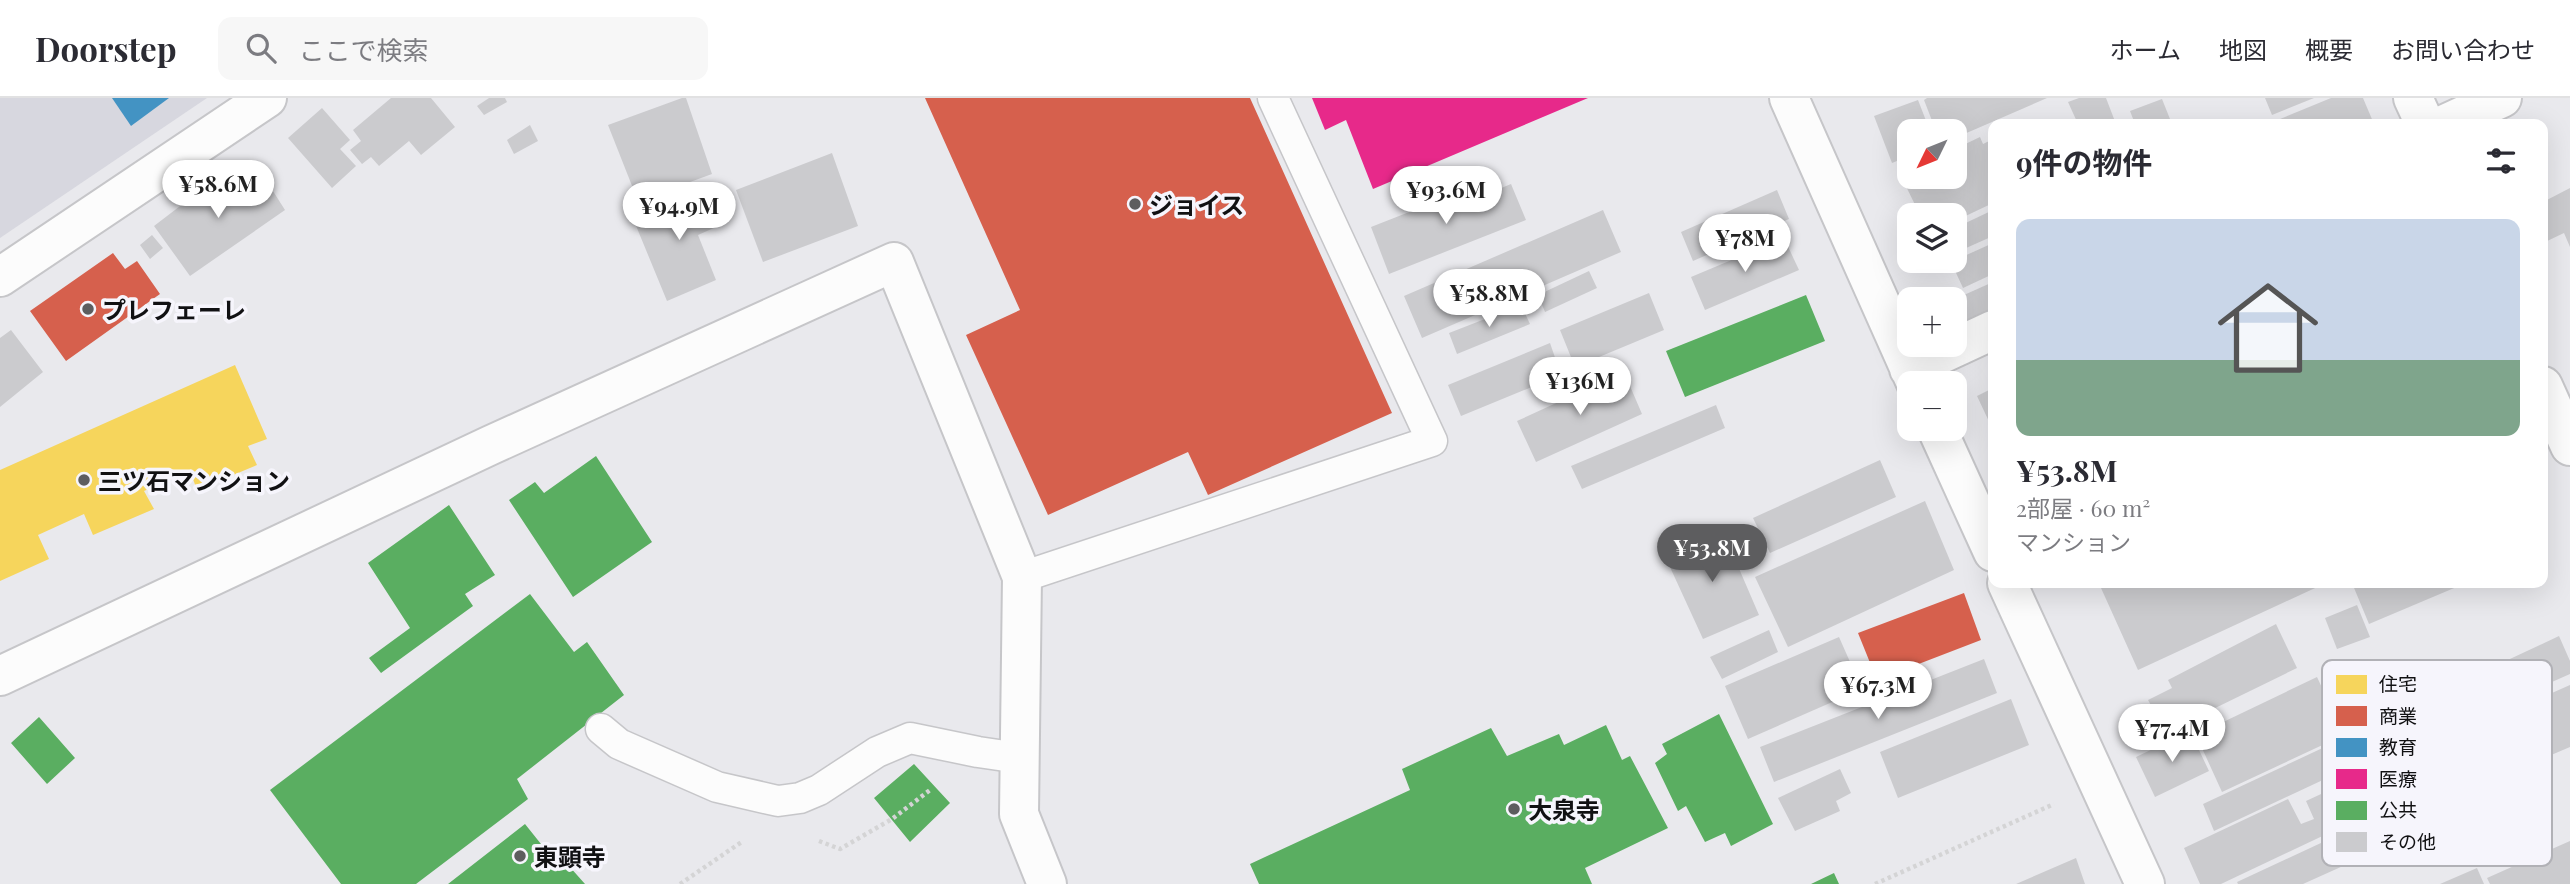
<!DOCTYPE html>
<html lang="ja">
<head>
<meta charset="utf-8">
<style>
  :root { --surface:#fff; --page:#f7f7f7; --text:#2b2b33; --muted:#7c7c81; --line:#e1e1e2; --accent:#5d5d5f }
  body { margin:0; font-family:"Playfair Display","Noto Sans JP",serif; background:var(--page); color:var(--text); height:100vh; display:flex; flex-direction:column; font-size:26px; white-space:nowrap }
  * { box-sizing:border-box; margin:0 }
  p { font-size:23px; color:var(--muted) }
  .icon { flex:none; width:38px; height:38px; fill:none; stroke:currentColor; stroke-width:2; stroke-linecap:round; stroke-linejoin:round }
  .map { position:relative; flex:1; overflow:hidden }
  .drawer { position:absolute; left:1988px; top:21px; width:560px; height:469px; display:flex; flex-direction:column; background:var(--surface); border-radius:14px; box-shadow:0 7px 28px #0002 }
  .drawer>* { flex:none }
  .needle { width:46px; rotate:227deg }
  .tools { position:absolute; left:1897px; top:21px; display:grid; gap:14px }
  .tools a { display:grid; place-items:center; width:70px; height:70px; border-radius:14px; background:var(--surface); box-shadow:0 7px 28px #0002; font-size:35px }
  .price { position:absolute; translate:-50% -60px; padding:0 16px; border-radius:24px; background:#fff; color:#222; font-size:23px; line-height:46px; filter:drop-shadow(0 2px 4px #0008) }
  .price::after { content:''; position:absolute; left:50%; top:42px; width:21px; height:16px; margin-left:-10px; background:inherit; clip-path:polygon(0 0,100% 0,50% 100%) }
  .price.current { background:var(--accent); color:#fff }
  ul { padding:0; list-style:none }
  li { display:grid; align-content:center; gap:14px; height:371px; padding:0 28px }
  li span { display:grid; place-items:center; height:217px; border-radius:14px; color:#555 }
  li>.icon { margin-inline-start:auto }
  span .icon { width:126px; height:126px; fill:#fffc; stroke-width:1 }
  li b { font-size:30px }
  h2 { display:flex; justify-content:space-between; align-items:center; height:84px; padding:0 28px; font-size:30px }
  header { display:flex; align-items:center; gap:42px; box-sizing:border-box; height:98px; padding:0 35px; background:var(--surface); border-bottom:2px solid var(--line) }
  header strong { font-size:33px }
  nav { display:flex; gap:38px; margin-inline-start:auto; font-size:24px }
  .search { width:490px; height:63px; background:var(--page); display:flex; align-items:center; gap:18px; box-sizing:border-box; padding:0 24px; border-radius:14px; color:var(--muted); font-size:26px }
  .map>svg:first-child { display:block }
</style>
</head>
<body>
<header>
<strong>Doorstep</strong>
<div class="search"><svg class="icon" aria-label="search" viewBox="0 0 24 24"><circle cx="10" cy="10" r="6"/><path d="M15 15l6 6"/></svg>ここで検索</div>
<nav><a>ホーム</a><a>地図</a><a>概要</a><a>お問い合わせ</a></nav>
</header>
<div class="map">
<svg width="2570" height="786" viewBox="0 0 2570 786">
  <rect width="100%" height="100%" fill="#e9e9ed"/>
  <path fill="#d7d7df" d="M0 0H207L0 140Z"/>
  <path fill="#f6d55c" d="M235 267 267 341 248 348 257 367 197 392 190 373 144 393 154 411 93 437 84 416 38 437 49 461 0 483V372Z"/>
  <path fill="#d6604d" d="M925 0H1250L1392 315 1208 397 1188 354 1048 417 966 237 1020 212Z
    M113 155 125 171 137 163 160 196 66 263 30 213Z
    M1964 495 1981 542 1877 582 1858 535Z"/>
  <path fill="#4393c3" d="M112 0H169L131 28Z"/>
  <path fill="#e7298a" d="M1312 0H1588L1373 91 1346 22 1325 32Z"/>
  <path fill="#5aae61" d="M1806 197 1825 243 1685 299 1666 253Z
    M596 358 652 444 573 499 509 402 535 384 544 395Z
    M449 407 495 477 465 496 473 508 381 575 369 560 410 530 368 465Z
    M530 496 574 554 587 544 624 597 517 681 528 701 416 786H341L270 692Z
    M1719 616 1773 726 1731 748 1725 735 1705 744 1686 708 1678 713 1655 665 1667 656 1662 646Z
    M39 619 75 660 47 686 11 645Z
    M1606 627 1622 662 1630 658 1668 730 1585 770 1592 786H1259L1250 766 1410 692 1402 671 1491 630 1507 658 1559 636 1564 647Z
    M914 666 950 705 910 744 874 700Z
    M525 726 549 756 561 759 585 786H448Z
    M1834 775 1839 786H1811Z"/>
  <path fill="#cbcbce" d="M391 0H431L455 29 421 57 409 43 379 68 371 59 362 66 350 52 361 43 353 32Z
    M489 0H505L507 4 484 17 477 8Z
    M682 0H686L712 76 638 103 608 27Z
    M1927 0H2047L1955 40V33H1936L1924 2Z
    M2079 0H2106L2116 26H2078L2068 4Z
    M2265 0H2314L2272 17Z
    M2331 0H2363L2374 26H2268Z
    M2162 1 2172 26H2135L2130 13Z
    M1918 2 1930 33H1909V58L1892 65 1874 18Z
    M322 10 350 42 340 51 356 68 332 90 288 40Z
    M530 27 538 43 514 56 507 42Z
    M1980 39 1983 46 1993 41V105L1955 123V117H1920L1900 76 1909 72V79H1955V51Z
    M832 55 858 128 763 164 736 92Z
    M259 71 285 112 190 178 154 128 218 79 228 92Z
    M1511 86 1526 122 1389 176 1371 129 1478 87 1482 98Z
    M700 90 707 110 718 106 725 125 698 137 716 182 667 203 632 118Z
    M2570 90V149L2564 135 2543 145V104Z
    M1777 92 1789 121 1693 163 1681 134Z
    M1603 112 1621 154 1422 240 1404 198Z
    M1993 112V138L1955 155V130Z
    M152 137 163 150 150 161 140 147Z
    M1784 140 1799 172 1705 212 1691 179Z
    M1993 145V176L1963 190 1951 164Z
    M1589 173 1597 190 1545 214 1538 197Z
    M1993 184V211L1955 228V201Z
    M1649 195 1664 232 1575 269 1560 232Z
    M1521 207 1530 226 1457 256 1449 235Z
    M11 232 43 274 0 309V240Z
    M1550 245 1561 277 1461 318 1448 287Z
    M1624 274 1642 316 1536 364 1517 323Z
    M1993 290V332L1977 298Z
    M1716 307 1725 330 1582 391 1571 368Z
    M1880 362 1896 399 1770 455 1753 420Z
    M1925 403 1954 472 1788 549 1755 479Z
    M1722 431 1759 517 1703 541 1664 456Z
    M2112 485H2326L2138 572 2101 490Z
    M2352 485H2466L2369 526Z
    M2357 507 2370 539 2337 551 2325 520Z
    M2276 526 2297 570 2166 634 2148 602 2172 590 2168 582Z
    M1769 532 1778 554 1722 581 1710 559Z
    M2559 538 2570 563V576L2431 637 2414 596 2441 584 2450 603 2472 593 2467 581Z
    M1839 539 1862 591 1748 641 1725 588Z
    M1984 561 1997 595 1774 684 1760 649Z
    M2317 579 2344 637 2222 694 2196 637Z
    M2570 587V649L2495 681 2499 690 2452 711 2426 650Z
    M2011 601 2029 647 1898 700 1880 654Z
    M2393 617 2404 644 2214 733 2203 706Z
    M2190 633 2209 673 2155 699 2136 659Z
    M1840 671 1851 695 1836 703 1840 713 1795 733 1778 700Z
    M2334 690 2350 725 2221 786H2200L2184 750 2288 701 2301 726 2314 721 2306 703Z
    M2351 731 2363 759 2303 786H2238L2237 784Z
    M2570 743V786H2490L2487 780Z
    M2076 760 2085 786H2016Z
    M2477 770 2484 786H2440Z"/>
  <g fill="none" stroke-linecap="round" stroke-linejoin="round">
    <defs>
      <path id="service" d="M1022 479 1432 343 1273 0
        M601 631 619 646 717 689 778 703 800 700 819 692 877 654 910 640 978 654 1019 660"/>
      <path id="minor" d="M1789 0 1916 285
        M2413 0 2425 26
        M2445 26 2502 0
        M0 179 267 0
        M1909 271 1993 232
        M2543 288 2570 348
        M1937 331 1993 454
        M2007 485 2145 786
        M0 578 491 347 894 164 1022 479 1019 716 1047 786"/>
    </defs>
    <use href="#service" stroke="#c6c6c9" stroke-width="33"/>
    <use href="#minor" stroke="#c6c6c9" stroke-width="42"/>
    <path stroke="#d4d4d5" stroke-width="4.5" stroke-dasharray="3.5 3.5" stroke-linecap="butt" d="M819 743 840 751 892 721 930 692
      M680 786 743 743
      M1875 786 2054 706"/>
    <use href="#service" stroke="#fcfcfc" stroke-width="30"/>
    <use href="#minor" stroke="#fcfcfc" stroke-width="38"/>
  </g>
  <g fill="#5d5d5f" stroke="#f6f5fc" stroke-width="2.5">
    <circle cx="1135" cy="106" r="7"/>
    <circle cx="88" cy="211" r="7"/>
    <circle cx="84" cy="382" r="7"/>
    <circle cx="1514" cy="711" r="7"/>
    <circle cx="520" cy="758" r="7"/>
  </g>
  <g text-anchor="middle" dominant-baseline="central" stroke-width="7" stroke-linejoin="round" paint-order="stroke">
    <g font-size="24" font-weight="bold" fill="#111113" stroke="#f6f5fc" text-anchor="start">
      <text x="1149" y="106">ジョイス</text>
      <text x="102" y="211">プレフェーレ</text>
      <text x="98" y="382">三ツ石マンション</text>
      <text x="1528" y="711">大泉寺</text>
      <text x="534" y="758">東顕寺</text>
    </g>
  </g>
  <rect x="2322" y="562" width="230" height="206" rx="10" fill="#f6f5fc" stroke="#b1b1b6" stroke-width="2"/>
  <rect x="2336" y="577" width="31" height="19" fill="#f6d55c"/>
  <rect x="2336" y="608" width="31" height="20" fill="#d6604d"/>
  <rect x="2336" y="640" width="31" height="19" fill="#4393c3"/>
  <rect x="2336" y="671" width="31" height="20" fill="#e7298a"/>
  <rect x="2336" y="703" width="31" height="19" fill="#5aae61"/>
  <rect x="2336" y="734" width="31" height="20" fill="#cbcbce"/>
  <g font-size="19" fill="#111113">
    <text x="2379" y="593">住宅</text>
    <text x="2379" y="625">商業</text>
    <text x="2379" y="656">教育</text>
    <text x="2379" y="688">医療</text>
    <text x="2379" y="719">公共</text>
    <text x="2379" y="751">その他</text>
  </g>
</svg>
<div class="tools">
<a><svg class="needle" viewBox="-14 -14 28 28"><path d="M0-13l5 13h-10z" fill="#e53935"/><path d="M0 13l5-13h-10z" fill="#7c7c81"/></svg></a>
<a><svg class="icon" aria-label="layers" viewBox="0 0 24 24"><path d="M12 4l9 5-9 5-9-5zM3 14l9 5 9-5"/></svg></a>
<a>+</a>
<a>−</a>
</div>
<b class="price" style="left:218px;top:122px">¥58.6M</b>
<b class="price" style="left:1446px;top:128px">¥93.6M</b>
<b class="price" style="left:679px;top:144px">¥94.9M</b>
<b class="price" style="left:1745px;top:176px">¥78M</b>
<b class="price" style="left:1489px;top:231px">¥58.8M</b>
<b class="price" style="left:1580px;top:319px">¥136M</b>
<b class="price current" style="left:1712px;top:486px">¥53.8M</b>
<b class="price" style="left:1878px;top:623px">¥67.3M</b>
<b class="price" style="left:2172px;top:666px">¥77.4M</b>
<section class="drawer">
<h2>9件の物件<svg class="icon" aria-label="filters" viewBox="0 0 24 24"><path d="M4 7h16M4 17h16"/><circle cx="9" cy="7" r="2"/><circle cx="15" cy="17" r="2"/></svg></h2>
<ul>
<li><span style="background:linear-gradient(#c9d6e8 65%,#7fa58c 0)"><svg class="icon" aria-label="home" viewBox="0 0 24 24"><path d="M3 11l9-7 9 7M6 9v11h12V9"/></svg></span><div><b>¥53.8M</b><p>2部屋 · 60 m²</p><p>マンション</p></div></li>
</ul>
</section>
</div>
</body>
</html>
